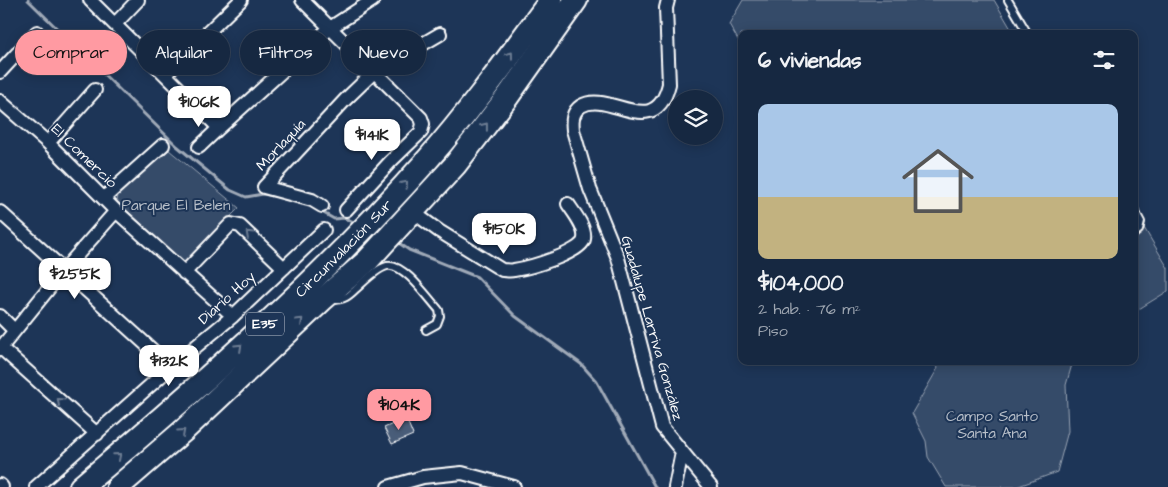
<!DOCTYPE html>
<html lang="es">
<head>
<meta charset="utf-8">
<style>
  :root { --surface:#162841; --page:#23344c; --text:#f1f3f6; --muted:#9ea6b1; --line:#35445a; --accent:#ff9aa2 }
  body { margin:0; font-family:"Architects Daughter",sans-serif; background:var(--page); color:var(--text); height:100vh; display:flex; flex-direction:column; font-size:19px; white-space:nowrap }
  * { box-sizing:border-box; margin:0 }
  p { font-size:16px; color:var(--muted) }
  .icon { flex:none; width:28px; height:28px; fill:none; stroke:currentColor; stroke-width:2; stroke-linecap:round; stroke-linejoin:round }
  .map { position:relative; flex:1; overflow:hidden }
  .panel { position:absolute; left:738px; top:30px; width:400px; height:335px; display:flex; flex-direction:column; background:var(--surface); border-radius:10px; box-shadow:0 2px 12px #0003,0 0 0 1px var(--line) }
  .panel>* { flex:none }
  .hud { position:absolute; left:15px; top:30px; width:475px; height:45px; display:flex; gap:10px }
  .buttons { position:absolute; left:668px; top:90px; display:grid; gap:10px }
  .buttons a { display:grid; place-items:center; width:55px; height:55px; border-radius:50%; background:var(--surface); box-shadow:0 2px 12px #0003,0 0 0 1px var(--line); font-size:25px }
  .price { position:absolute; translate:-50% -42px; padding:0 11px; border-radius:10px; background:#fff; color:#222; font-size:16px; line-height:32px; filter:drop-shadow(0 1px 2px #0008) }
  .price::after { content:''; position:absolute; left:50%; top:30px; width:15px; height:11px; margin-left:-8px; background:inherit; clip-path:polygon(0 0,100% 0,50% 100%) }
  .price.on { background:var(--accent); color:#111 }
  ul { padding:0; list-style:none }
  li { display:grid; align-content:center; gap:10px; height:265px; padding:0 20px }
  li span { display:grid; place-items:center; height:155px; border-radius:10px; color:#555 }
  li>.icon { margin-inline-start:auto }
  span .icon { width:90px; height:90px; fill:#fffc; stroke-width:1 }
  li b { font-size:21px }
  h2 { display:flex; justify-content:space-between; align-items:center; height:60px; padding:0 20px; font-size:21px }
  .tag { padding:0 18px; border-radius:22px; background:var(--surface); box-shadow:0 2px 12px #0003,0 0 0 1px var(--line); font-size:18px; line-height:45px }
  .tag.on { background:var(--accent); color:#111 }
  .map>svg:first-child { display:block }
</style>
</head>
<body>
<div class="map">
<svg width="1168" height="487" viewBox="0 0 1168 487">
  <rect width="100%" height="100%" fill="#1d3557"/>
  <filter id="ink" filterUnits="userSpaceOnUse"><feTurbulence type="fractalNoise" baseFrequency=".02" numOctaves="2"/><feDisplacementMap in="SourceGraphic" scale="10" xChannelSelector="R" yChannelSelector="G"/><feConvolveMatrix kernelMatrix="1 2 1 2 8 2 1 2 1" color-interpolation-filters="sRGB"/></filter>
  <g filter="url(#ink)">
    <path fill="#364b69" stroke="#9aa5b4" d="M743 0H994L1014 34H741V45L729 24Z
      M169 150 239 208 184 263 117 201 118 195Z
      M1134 211 1168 268V291L1134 312Z
      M934 361H1073L1066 385 1068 431 1057 472 1016 487H946L928 457 926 441 912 413 938 368Z"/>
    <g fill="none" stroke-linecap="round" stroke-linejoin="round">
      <path stroke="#a0aab8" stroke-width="3" d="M28 0 177 146 230 190 246 197 263 194 279 197
        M320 211 334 219 344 218 356 223
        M396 241 409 250 477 277 515 316 581 364 597 382 655 487"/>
    </g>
    <path fill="#4a5d79" stroke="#fff" d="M406 418 413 435 392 444 384 428Z"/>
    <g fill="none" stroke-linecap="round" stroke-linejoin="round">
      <defs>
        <path id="lane" d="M1008 0 1028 34
          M1134 209 1141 222 1139 230 1134 234
          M333 300C344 300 349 296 356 289 365 281 376 269 387 266 403 262 429 299 439 310L440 316 437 324 426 330"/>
        <path id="street" d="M90 0 219 128
          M302 0 421 118 423 124 421 132 391 161 346 210
          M668 0 666 8 669 84C655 142 609 89 581 106 572 112 572 121 573 130L590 189 618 258 662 427 711 487
          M115 24 138 0
          M0 72 37 32
          M165 74 241 0
          M0 101 48 143 116 211 233 316
          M48 143 95 90
          M199 147 219 128 330 28 373 0
          M104 198 163 145
          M322 206 312 200 264 187 346 99 373 73 440 34
          M0 212 171 367
          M413 212 439 231 502 270C506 270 510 271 514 270 528 268 582 253 584 239 586 227 574 213 568 204
          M184 273 231 224 240 226 284 268
          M0 316 14 330
          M1 348 97 434
          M0 349 63 271 116 211
          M0 485 2 487
          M36 487 171 367 233 316 324 230
          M388 487 423 477 462 473 514 487
          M675 487 682 452"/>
        <g id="highway">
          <path id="s1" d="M81 487C202 385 323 278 428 159 472 109 511 54 551 0"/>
          <path d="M118 487 183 431 322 300 368 260 455 165 508 96 576 0"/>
        </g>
      </defs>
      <use href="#lane" stroke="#fff" stroke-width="10"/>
      <use href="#street" stroke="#fff" stroke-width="16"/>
      <use href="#highway" stroke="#fff" stroke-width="26"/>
      <use href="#lane" stroke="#1d3557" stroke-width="6"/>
      <use href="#street" stroke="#1d3557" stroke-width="12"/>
      <use href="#highway" stroke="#1d3557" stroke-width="22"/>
    </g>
    <defs><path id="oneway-chevron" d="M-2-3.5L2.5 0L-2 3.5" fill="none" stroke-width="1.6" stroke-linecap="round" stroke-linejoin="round" transform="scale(1.25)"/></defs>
    <g stroke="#6c7c92">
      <use href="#oneway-chevron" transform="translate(510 55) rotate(-53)"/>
      <use href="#oneway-chevron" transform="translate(485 126) rotate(-52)"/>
      <use href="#oneway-chevron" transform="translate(405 184) rotate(-48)"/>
      <use href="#oneway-chevron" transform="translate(249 234) rotate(-137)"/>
      <use href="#oneway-chevron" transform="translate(300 321) rotate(-43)"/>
      <use href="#oneway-chevron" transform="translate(239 347) rotate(-43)"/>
      <use href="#oneway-chevron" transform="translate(60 401) rotate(-138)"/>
      <use href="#oneway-chevron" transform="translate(182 432) rotate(-42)"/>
      <use href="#oneway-chevron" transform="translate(118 456) rotate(-40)"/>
    </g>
  </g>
  <g text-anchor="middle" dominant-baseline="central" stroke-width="4" stroke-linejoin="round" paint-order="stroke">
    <rect fill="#1d3557" stroke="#bbc2cd" stroke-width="1" x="246" y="312.5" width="38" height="23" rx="4"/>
    <g font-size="14" font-weight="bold" fill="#fff">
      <text x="265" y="324">E35</text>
    </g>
    <g font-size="15" fill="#fff" stroke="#1d3557">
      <text transform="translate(281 145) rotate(-47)">Morlaquía</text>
      <text transform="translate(84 156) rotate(44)">El Comercio</text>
      <text stroke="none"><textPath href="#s1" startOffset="355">Circunvalación Sur</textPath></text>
      <text transform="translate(227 298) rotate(-42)">Diario Hoy</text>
      <text transform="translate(652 328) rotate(74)">Guadalupe Larriva González</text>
    </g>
    <g font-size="15" fill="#b9c0ca" stroke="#1d3557">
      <text x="176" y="205">Parque El Belen</text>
      <text x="992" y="416">Campo Santo<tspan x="992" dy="17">Santa Ana</tspan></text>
    </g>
  </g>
</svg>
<div class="buttons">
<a><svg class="icon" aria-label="layers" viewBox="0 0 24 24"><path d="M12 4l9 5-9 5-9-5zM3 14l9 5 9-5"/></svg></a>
</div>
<b class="price" style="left:199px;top:128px">$106K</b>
<b class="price" style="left:372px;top:161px">$141K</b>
<b class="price" style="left:504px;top:255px">$150K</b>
<b class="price" style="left:75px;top:300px">$255K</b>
<b class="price" style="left:169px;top:387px">$132K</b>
<b class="price on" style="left:399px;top:431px">$104K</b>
<div class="hud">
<a class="tag on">Comprar</a>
<a class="tag">Alquilar</a>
<a class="tag">Filtros</a>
<a class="tag">Nuevo</a>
</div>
<section class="panel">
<h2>6 viviendas<svg class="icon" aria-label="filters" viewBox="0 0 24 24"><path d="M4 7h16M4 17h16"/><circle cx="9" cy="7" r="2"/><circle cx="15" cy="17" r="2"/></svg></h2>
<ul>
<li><span style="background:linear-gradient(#a9c7e8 60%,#c2b280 0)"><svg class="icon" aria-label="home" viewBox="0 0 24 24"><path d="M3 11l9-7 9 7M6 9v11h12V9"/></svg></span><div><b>$104,000</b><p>2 hab. · 76 m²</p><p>Piso</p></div></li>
</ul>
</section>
</div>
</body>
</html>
